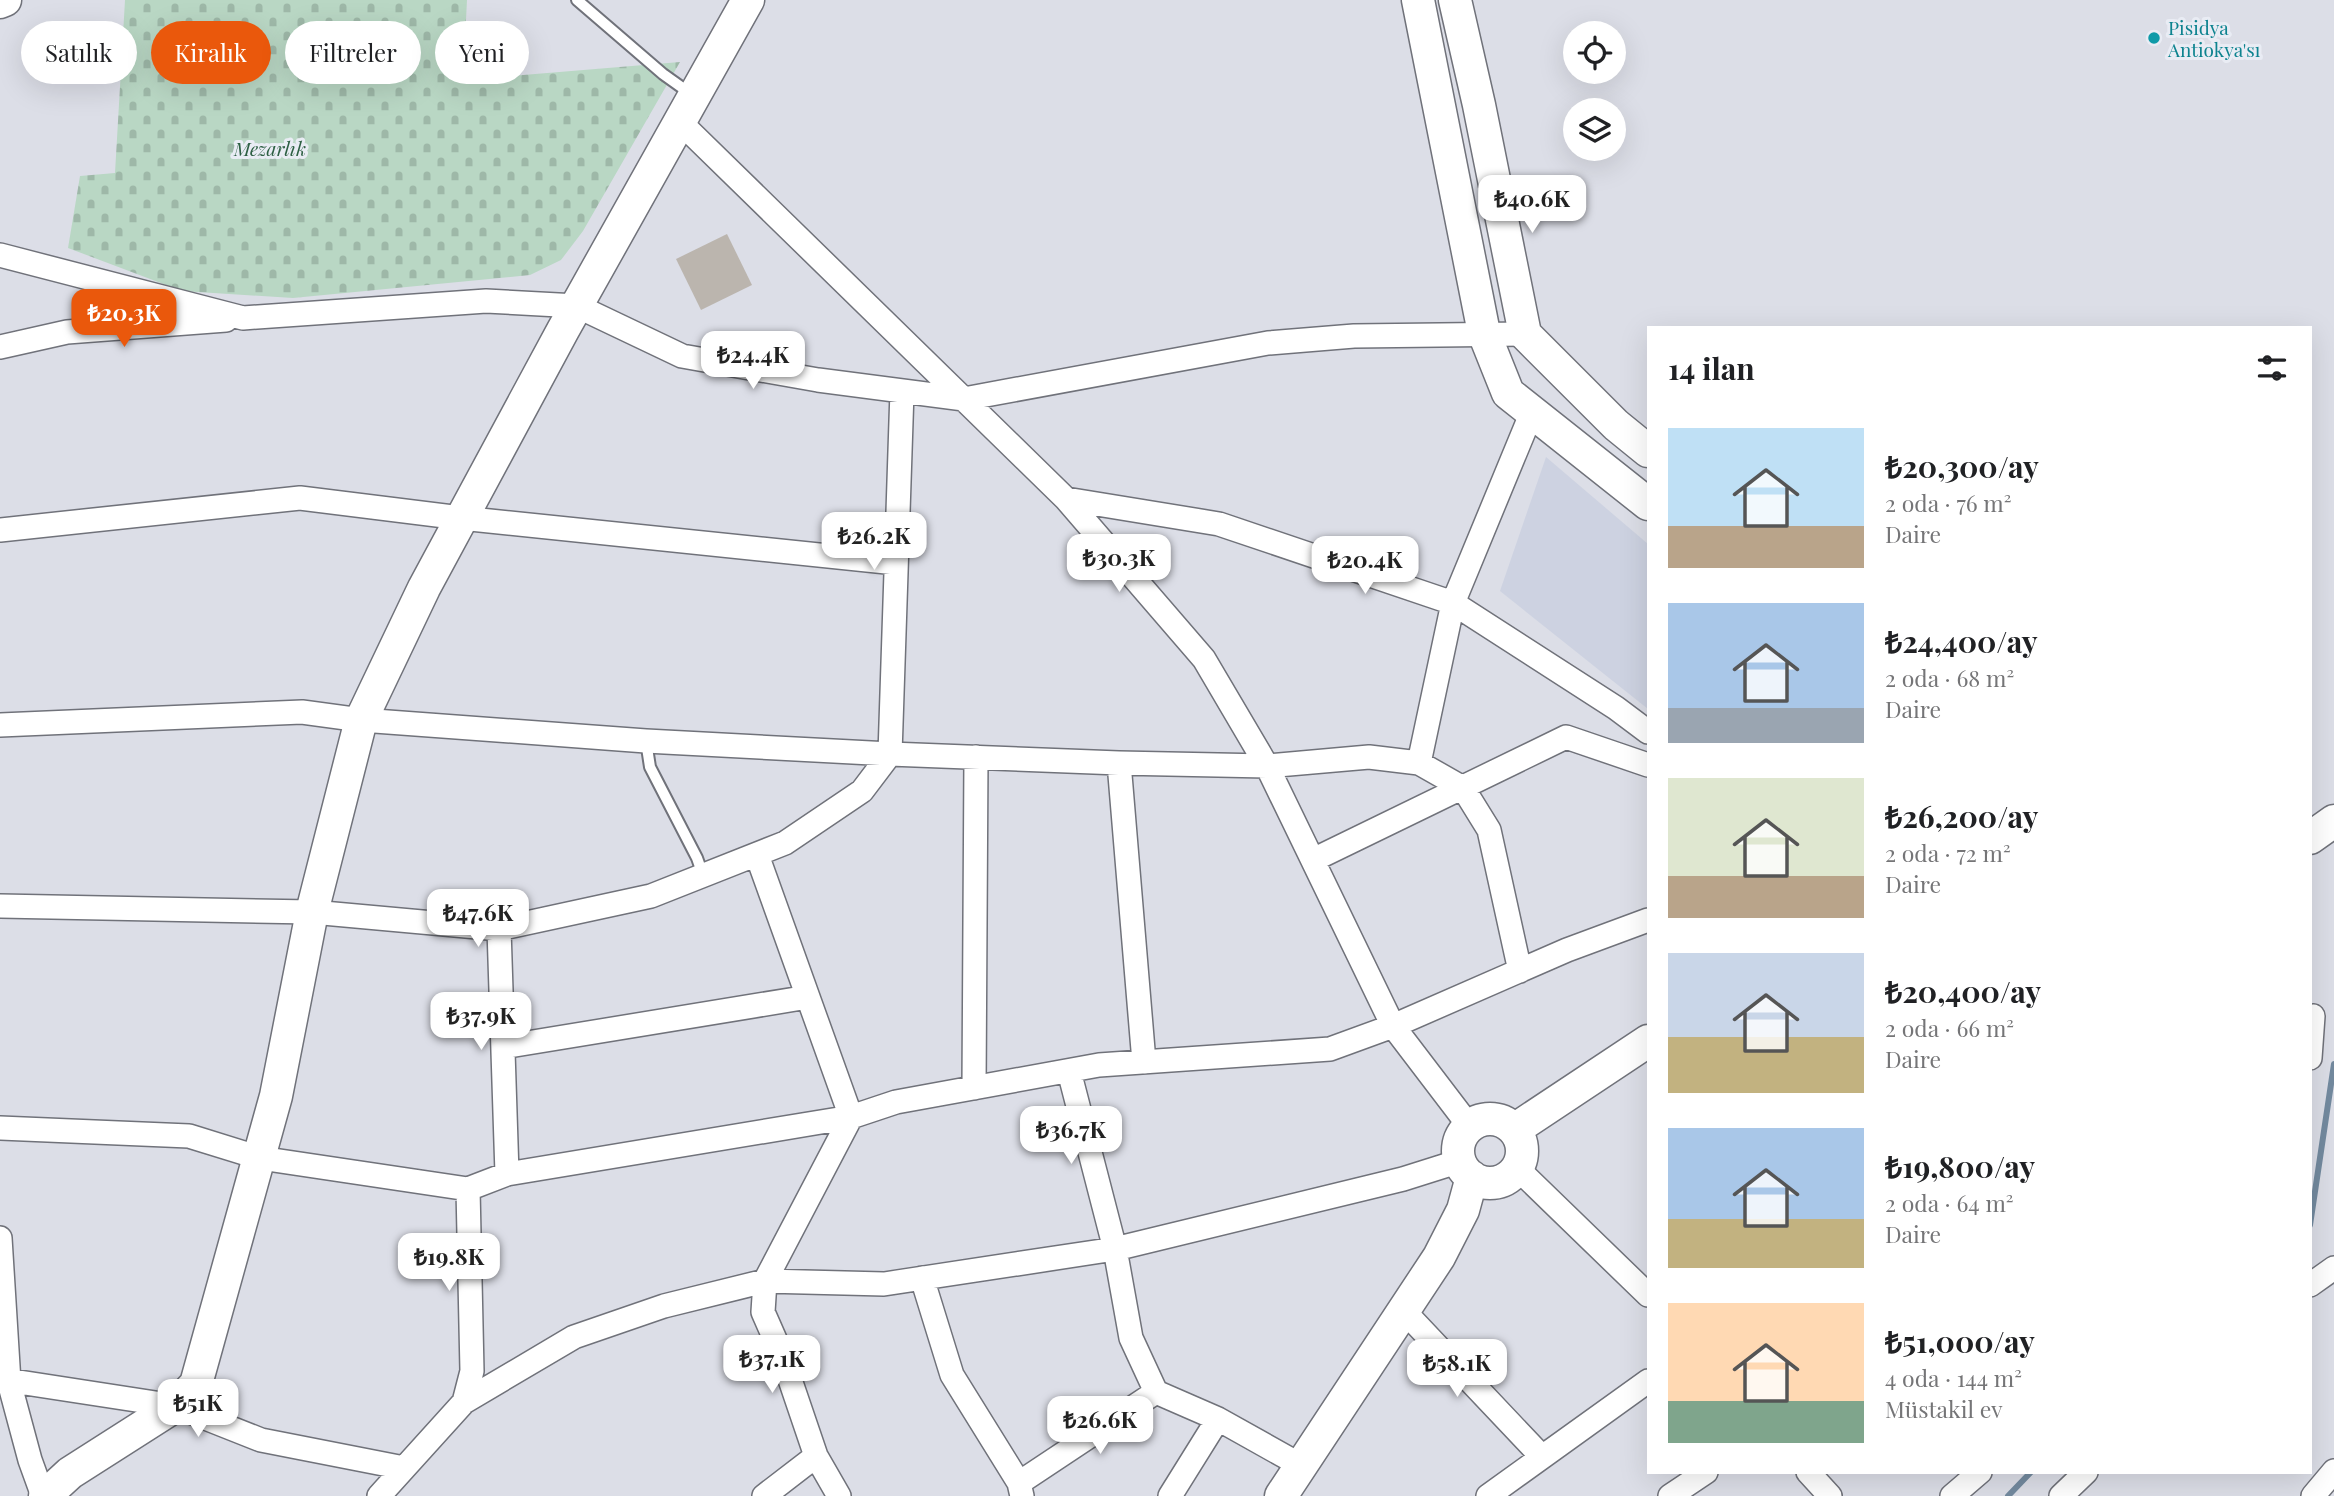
<!DOCTYPE html>
<html lang="tr">
<head>
<meta charset="utf-8">
<style>
  :root { --surface:#fff; --page:#f6f6f6; --text:#202124; --muted:#757577; --accent:#ea580c }
  body { margin:0; font-family:"Playfair Display",serif; background:var(--page); color:var(--text); height:100vh; display:flex; flex-direction:column; font-size:26px; white-space:nowrap }
  * { box-sizing:border-box; margin:0 }
  p { font-size:23px; color:var(--muted) }
  .icon { flex:none; width:38px; height:38px; fill:none; stroke:currentColor; stroke-width:2; stroke-linecap:round; stroke-linejoin:round }
  .map { position:relative; flex:1; overflow:hidden }
  .side { position:absolute; left:1647px; top:326px; width:665px; height:1148px; display:flex; flex-direction:column; background:var(--surface); border-radius:0px; box-shadow:0 7px 28px #0002 }
  .side>* { flex:none }
  .guide { position:absolute; left:21px; top:21px; width:665px; height:63px; display:flex; gap:14px }
  .buttons { position:absolute; left:1563px; top:21px; display:grid; gap:14px }
  .buttons a { display:grid; place-items:center; width:63px; height:63px; border-radius:50%; background:var(--surface); box-shadow:0 7px 28px #0002; font-size:35px }
  .price { position:absolute; translate:-50% -60px; padding:0 16px; border-radius:14px; background:#fff; color:#222; font-size:23px; line-height:46px; filter:drop-shadow(0 2px 4px #0008) }
  .price::after { content:''; position:absolute; left:50%; top:42px; width:21px; height:16px; margin-left:-10px; background:inherit; clip-path:polygon(0 0,100% 0,50% 100%) }
  .price.on { background:var(--accent); color:#fff }
  ul { padding:0; list-style:none }
  li { display:flex; align-items:center; gap:21px; height:175px; padding:0 21px }
  li span { display:grid; place-items:center; flex:none; width:196px; height:140px; border-radius:0px; color:#555 }
  li>.icon { margin-inline-start:auto }
  span .icon { width:84px; height:84px; fill:#fffc; stroke-width:1 }
  li b { font-size:30px }
  h2 { display:flex; justify-content:space-between; align-items:center; height:84px; padding:0 21px; font-size:30px }
  .pill { padding:0 24px; border-radius:32px; background:var(--surface); box-shadow:0 7px 28px #0002; font-size:24px; line-height:63px }
  .pill.on { background:var(--accent); color:#fff }
  .map>svg:first-child { display:block }
</style>
</head>
<body>
<div class="map">
<svg width="2334" height="1496" viewBox="0 0 2334 1496">
  <defs>
    <pattern id="cemetery-stones" width="16" height="16" patternUnits="userSpaceOnUse" patternTransform="scale(1.75)"><rect width="16" height="16" fill="#b9d7c4"/><path d="M2 7V4a2 2 0 0 1 4 0v3zM10 15v-3a2 2 0 0 1 4 0v3z" fill="#9eb8a8"/></pattern>
  </defs>
  <rect width="100%" height="100%" fill="#dcdee7"/>
  <path fill="#cdd2e1" d="M1546 457 1648 544V709L1500 591Z"/>
  <path fill="url(#cemetery-stones)" d="M125 0H467L463 80 680 62 583 231 561 260 530 275 293 298 182 291 68 248 80 176 115 173Z"/>
  <g fill="none" stroke-linecap="round" stroke-linejoin="round">
    <path stroke="#738a9f" stroke-width="6" d="M2310 1225 2334 1064
      M2008 1496 2031 1472"/>
  </g>
  <path fill="#bbb5ae" d="M727 234 752 285 701 310 676 259Z"/>
  <g fill="none" stroke-linecap="round" stroke-linejoin="round">
    <defs>
      <path id="lane" d="M577 0 663 74 691 94
        M646 741 650 767 697 858 703 875"/>
      <path id="street" d="M680 122 1066 499 1204 659 1267 766 1393 1026 1470 1127
        M0 255 243 318 486 301 577 306 682 356 818 380 964 399 1268 343 1354 336 1525 334
        M0 347 67 332 226 320
        M1066 499 1219 524 1453 603 1616 708 1648 732
        M0 530 300 498 461 518 896 563
        M0 725 302 712 361 720 646 741 890 754 1119 763 1267 766 1369 757 1419 763 1463 788 1489 830 1520 971
        M1119 763 1144 1062
        M1419 763 1453 603 1532 412
        M757 855 851 1117 765 1281 763 1312 781 1353 816 1456 839 1496
        M1313 860 1566 737 1648 765
        M0 906 312 912 499 929 651 896 785 843 862 791 890 754 902 391
        M499 929 507 1174
        M503 1047 808 997
        M2310 1058 2313 1016
        M1069 1071 1115 1249 1131 1338 1156 1392 1218 1419 1302 1466
        M974 1088 976 757
        M0 1128 189 1136 260 1158 468 1189 507 1174 851 1117 896 1102 1099 1065 1330 1049 1393 1026 1567 950 1648 920
        M1517 1168 1648 1295
        M0 1238 9 1382 30 1460 43 1496
        M922 1278 952 1375 1019 1483 1022 1496
        M2310 1285 2334 1268
        M1404 1311 1542 1457
        M0 1379 175 1406 261 1440 404 1468
        M464 1402 472 1371 468 1189
        M1808 1472 1830 1496
        M1019 1483 1156 1392
        M379 1496 464 1402 574 1337 664 1306 765 1281 884 1284 1115 1249 1403 1179 1460 1161
        M764 1496 816 1456
        M1170 1496 1218 1419
        M1488 1496 1648 1381
        M1670 1496 1706 1472
        M1952 1496 1980 1472
        M2061 1496 2086 1472
        M2313 1496 2334 1471"/>
      <path id="secondary" d="M1418 0 1484 333 1508 393 1648 504
        M1455 0 1479 105 1525 334 1616 425 1648 451
        M0 2 5 0
        M2310 838 2334 821
        M1458 1151a32 32 0 1 1 64 0a32 32 0 1 1-64 0Z
        M1514 1130 1648 1041
        M45 1496 70 1473 175 1406 196 1384 276 1096 312 912 361 720 424 588 563 330 748 0
        M1281 1496 1439 1257 1463 1210 1472 1177"/>
    </defs>
    <use href="#lane" stroke="#70727a" stroke-width="14"/>
    <use href="#street" stroke="#70727a" stroke-width="26"/>
    <use href="#secondary" stroke="#70727a" stroke-width="35"/>
    <use href="#lane" stroke="#fff" stroke-width="10"/>
    <use href="#street" stroke="#fff" stroke-width="23"/>
    <use href="#secondary" stroke="#fff" stroke-width="32"/>
  </g>
  <circle fill="#0f9aa8" stroke="#e9ecf4" stroke-width="2.5" cx="2154" cy="38" r="7"/>
  <g text-anchor="middle" dominant-baseline="central" stroke-width="6" stroke-linejoin="round" paint-order="stroke">
    <g font-size="19" fill="#0d838f" stroke="#e9ecf4" text-anchor="start">
      <text x="2168" y="27">Pisidya<tspan x="2168" dy="22">Antiokya'sı</tspan></text>
    </g>
    <g font-size="19" font-style="italic" fill="#2d5f43" stroke="#e9ecf4">
      <text x="270" y="148">Mezarlık</text>
    </g>
  </g>
</svg>
<div class="buttons">
<a><svg class="icon" aria-label="locate" viewBox="0 0 24 24"><circle cx="12" cy="12" r="6"/><path d="M12 2v4M12 18v4M2 12h4M18 12h4"/></svg></a>
<a><svg class="icon" aria-label="layers" viewBox="0 0 24 24"><path d="M12 4l9 5-9 5-9-5zM3 14l9 5 9-5"/></svg></a>
</div>
<b class="price" style="left:1532px;top:235px">₺40.6K</b>
<b class="price on" style="left:124px;top:349px">₺20.3K</b>
<b class="price" style="left:753px;top:391px">₺24.4K</b>
<b class="price" style="left:874px;top:572px">₺26.2K</b>
<b class="price" style="left:1119px;top:594px">₺30.3K</b>
<b class="price" style="left:1365px;top:596px">₺20.4K</b>
<b class="price" style="left:478px;top:949px">₺47.6K</b>
<b class="price" style="left:481px;top:1052px">₺37.9K</b>
<b class="price" style="left:1071px;top:1166px">₺36.7K</b>
<b class="price" style="left:449px;top:1293px">₺19.8K</b>
<b class="price" style="left:772px;top:1395px">₺37.1K</b>
<b class="price" style="left:1457px;top:1399px">₺58.1K</b>
<b class="price" style="left:198px;top:1439px">₺51K</b>
<b class="price" style="left:1100px;top:1456px">₺26.6K</b>
<div class="guide">
<a class="pill">Satılık</a>
<a class="pill on">Kiralık</a>
<a class="pill">Filtreler</a>
<a class="pill">Yeni</a>
</div>
<section class="side">
<h2>14 ilan<svg class="icon" aria-label="filters" viewBox="0 0 24 24"><path d="M4 7h16M4 17h16"/><circle cx="9" cy="7" r="2"/><circle cx="15" cy="17" r="2"/></svg></h2>
<ul>
<li><span style="background:linear-gradient(#bfe0f5 70%,#b9a48a 0)"><svg class="icon" aria-label="home" viewBox="0 0 24 24"><path d="M3 11l9-7 9 7M6 9v11h12V9"/></svg></span><div><b>₺20,300/ay</b><p>2 oda · 76 m²</p><p>Daire</p></div></li>
<li><span style="background:linear-gradient(#a9c7e8 75%,#9aa5b1 0)"><svg class="icon" aria-label="home" viewBox="0 0 24 24"><path d="M3 11l9-7 9 7M6 9v11h12V9"/></svg></span><div><b>₺24,400/ay</b><p>2 oda · 68 m²</p><p>Daire</p></div></li>
<li><span style="background:linear-gradient(#dfe7d0 70%,#b9a48a 0)"><svg class="icon" aria-label="home" viewBox="0 0 24 24"><path d="M3 11l9-7 9 7M6 9v11h12V9"/></svg></span><div><b>₺26,200/ay</b><p>2 oda · 72 m²</p><p>Daire</p></div></li>
<li><span style="background:linear-gradient(#c9d6e8 60%,#c2b280 0)"><svg class="icon" aria-label="home" viewBox="0 0 24 24"><path d="M3 11l9-7 9 7M6 9v11h12V9"/></svg></span><div><b>₺20,400/ay</b><p>2 oda · 66 m²</p><p>Daire</p></div></li>
<li><span style="background:linear-gradient(#a9c7e8 65%,#c2b280 0)"><svg class="icon" aria-label="home" viewBox="0 0 24 24"><path d="M3 11l9-7 9 7M6 9v11h12V9"/></svg></span><div><b>₺19,800/ay</b><p>2 oda · 64 m²</p><p>Daire</p></div></li>
<li><span style="background:linear-gradient(#ffd9b3 70%,#7fa58c 0)"><svg class="icon" aria-label="home" viewBox="0 0 24 24"><path d="M3 11l9-7 9 7M6 9v11h12V9"/></svg></span><div><b>₺51,000/ay</b><p>4 oda · 144 m²</p><p>Müstakil ev</p></div></li>
</ul>
</section>
</div>
</body>
</html>
